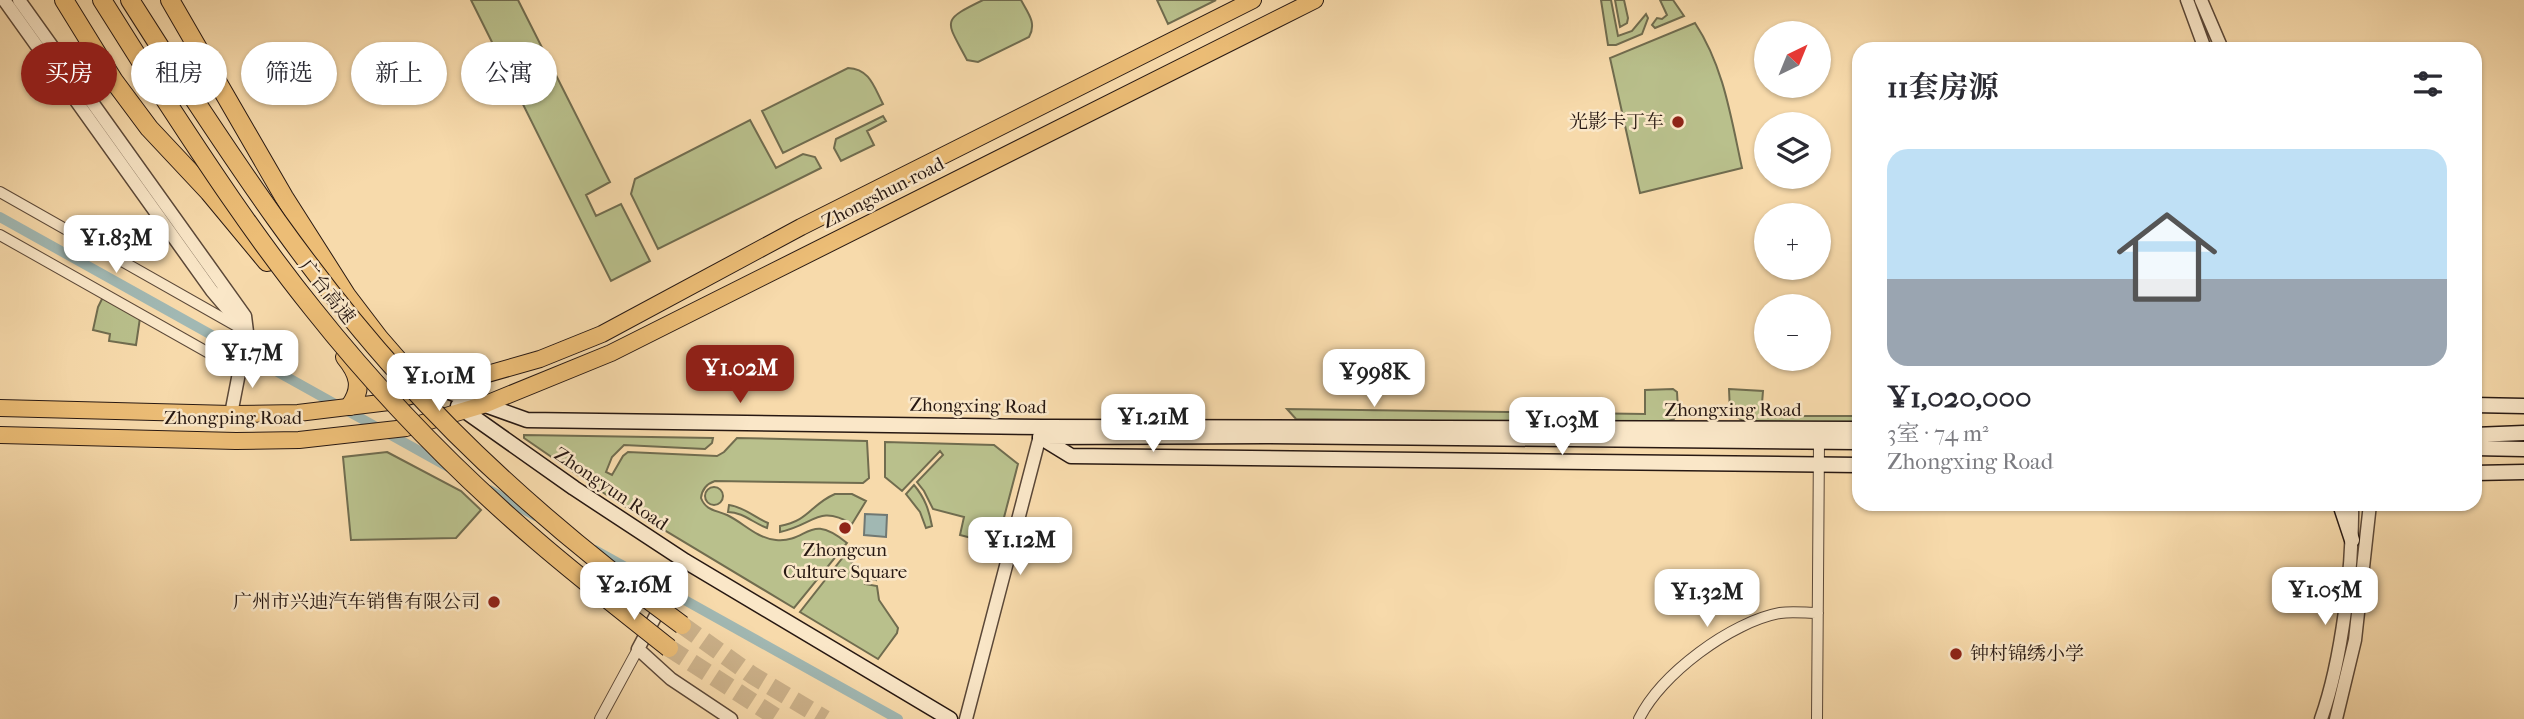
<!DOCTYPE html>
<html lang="zh">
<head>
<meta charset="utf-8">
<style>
  :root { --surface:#fff; --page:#f2f2f3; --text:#2b2b33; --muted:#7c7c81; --accent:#8f2418 }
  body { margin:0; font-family:"IM FELL French Canon","Noto Serif SC",serif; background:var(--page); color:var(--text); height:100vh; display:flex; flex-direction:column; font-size:26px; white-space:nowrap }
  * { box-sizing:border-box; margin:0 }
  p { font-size:23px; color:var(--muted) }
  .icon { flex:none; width:38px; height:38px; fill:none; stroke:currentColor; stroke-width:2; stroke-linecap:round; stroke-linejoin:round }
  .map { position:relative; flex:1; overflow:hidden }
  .side { position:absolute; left:1852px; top:42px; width:630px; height:469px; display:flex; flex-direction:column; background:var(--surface); border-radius:21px; box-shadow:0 2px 5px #0004 }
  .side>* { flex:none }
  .hud { position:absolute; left:21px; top:42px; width:665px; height:63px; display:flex; gap:14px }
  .needle { width:46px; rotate:43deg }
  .buttons { position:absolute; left:1754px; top:21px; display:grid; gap:14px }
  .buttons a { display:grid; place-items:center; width:77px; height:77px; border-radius:50%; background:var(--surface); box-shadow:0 2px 5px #0004; font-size:35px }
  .price { position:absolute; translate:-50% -60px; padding:0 16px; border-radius:14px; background:#fff; color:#222; font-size:23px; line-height:46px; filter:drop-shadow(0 2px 4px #0008) }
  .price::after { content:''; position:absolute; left:50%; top:42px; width:21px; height:16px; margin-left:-10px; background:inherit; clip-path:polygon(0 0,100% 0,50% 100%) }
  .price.on { background:var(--accent); color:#fff }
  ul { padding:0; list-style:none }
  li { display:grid; align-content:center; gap:14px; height:371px; padding:0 35px }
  li span { display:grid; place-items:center; height:217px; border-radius:21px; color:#555 }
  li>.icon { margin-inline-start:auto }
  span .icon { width:126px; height:126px; fill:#fffc; stroke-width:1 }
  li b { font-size:30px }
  h2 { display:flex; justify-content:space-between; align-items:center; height:84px; padding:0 35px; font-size:30px }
  .pill { padding:0 24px; border-radius:32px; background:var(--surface); box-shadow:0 2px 5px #0004; font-size:24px; line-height:63px }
  .pill.on { background:var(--accent); color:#fff }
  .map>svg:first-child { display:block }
</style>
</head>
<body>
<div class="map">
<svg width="2524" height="719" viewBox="0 0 2524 719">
  <rect width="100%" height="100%" fill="#f7daab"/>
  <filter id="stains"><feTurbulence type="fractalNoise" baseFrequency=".00286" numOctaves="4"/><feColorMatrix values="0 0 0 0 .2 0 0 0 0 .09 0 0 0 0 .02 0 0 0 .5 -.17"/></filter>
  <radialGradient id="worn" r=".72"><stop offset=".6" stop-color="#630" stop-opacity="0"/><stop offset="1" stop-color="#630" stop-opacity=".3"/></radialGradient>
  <path fill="#b9c08c" stroke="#706c4f" stroke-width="2" d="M471 0H518L610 182 586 195 596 216 621 204 650 261 611 281Z
    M983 0H1021C1028 13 1037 23 1029 37L978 62 967 60C946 20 940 21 983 0Z
    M1157 0H1216L1168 24Z
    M1601 0H1611L1618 36 1632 31 1646 14 1648 18 1642 34 1616 45H1608Z
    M1615 0H1624L1628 18 1627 23 1620 27Z
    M1660 0H1673L1684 16 1655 28 1652 25 1657 18 1662 19 1667 15Z
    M1695 23C1724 67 1731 118 1742 168L1640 193 1610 58Z
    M848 68C870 69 874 87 883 104L783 153 762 111Z
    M883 116 886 121 867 131 874 145 841 161 834 148 836 139Z
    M750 120 776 168 803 154 815 157 821 168 658 249 631 194 635 179Z
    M103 297 140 318 136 345 109 341 110 334 93 330 98 307Z
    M1673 389 1677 392 1678 410 1674 419 1661 424 1296 419 1287 409 1645 414V390Z
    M1729 389 1763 391 1761 416H1858V423L1743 421 1730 412Z
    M524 435 713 438 712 443 705 449 624 445 612 457 606 472 612 475 623 456 628 452 717 456 724 452 737 438 867 441 869 478 863 483 715 481C706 484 702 489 701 498 706 511 716 510 727 515 744 523 756 538 776 540 809 543 808 511 847 543L794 608 611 498 524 438Z
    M885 442 994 445 1018 464 1002 525 996 524 991 543 960 535 964 517 933 509 924 491 917 482 943 455 940 451 902 491 885 477Z
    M387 452 461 491 481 510 456 538 351 540 343 457Z
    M914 485C925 498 929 510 932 526L926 528 920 512 906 494Z
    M705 496a9 9 0 1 1 18 0a9 9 0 1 1-18 0Z
    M835 494H852L866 501 852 524C818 504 814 525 780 532V526C809 521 811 504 835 494Z
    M729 505C744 507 754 517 768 523L767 528C753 523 743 512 728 512Z
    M844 556 859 569 876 577V580L866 578 865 584 877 586 879 600 898 628 897 633 878 659 800 612Z"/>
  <path fill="#a1b8b3" stroke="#707873" stroke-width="2" d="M865 514 887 515 886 537 864 535Z"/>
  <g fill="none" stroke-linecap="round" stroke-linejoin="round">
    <path stroke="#a1b8b3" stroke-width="10" d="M0 217 450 468
      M489 490 536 516
      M595 550 898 719"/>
    <path stroke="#cdb38c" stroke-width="18" stroke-dasharray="18 9" stroke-linecap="butt" d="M682 625 752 675 825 719
      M669 648 779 719"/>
    <defs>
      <path id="minor" d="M0 192 240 328
        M0 235 239 370
        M600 719 638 649
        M1639 719C1661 674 1731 622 1780 613 1792 611 1806 613 1818 613
        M1817 719 1819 441"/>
      <path id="tertiary" d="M4 0 212 291 247 332
        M19 0 245 316 247 332 231 414
        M2187 0 2205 49
        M2201 0 2222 49
        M685 561 638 649 671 679 731 719
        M966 719 1042 428
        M2321 719C2342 660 2353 567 2352 504
        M2336 719 2355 640 2370 504"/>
      <path id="secondary" d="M438 388 527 420 1043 427 1858 429
        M2474 405 2524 406
        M458 406 574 488 685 561 950 719
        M2474 435 2524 433
        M1040 437 1071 456 1858 465
        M1042 437 1265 436 1858 442
        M2474 448 2524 449
        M2474 473 2524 472
        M2340 504 2352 540"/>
      <path id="trunk" d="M0 408 231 414 298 413 389 402 540 359 602 334 801 227 1253 0
        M0 435 236 441 299 440 406 428 486 404 611 353 1315 0"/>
      <path id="motorway" d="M64 0 114 81 149 128 209 192 267 262
        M102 0 155 84
        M130 0 167 58
        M170 0 284 197 347 296 379 338 412 376 438 388
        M345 357C359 374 363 388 350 406"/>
    </defs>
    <use href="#minor" stroke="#5b4838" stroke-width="12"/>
    <use href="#tertiary" stroke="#5b4838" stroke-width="15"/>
    <use href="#secondary" stroke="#271812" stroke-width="17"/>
    <use href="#trunk" stroke="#271812" stroke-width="18"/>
    <use href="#motorway" stroke="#271812" stroke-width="20"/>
    <use href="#minor" stroke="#fae7c8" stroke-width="10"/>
    <use href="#tertiary" stroke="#fae7c8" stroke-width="12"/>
    <use href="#secondary" stroke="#fae7c8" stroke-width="14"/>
    <use href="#trunk" stroke="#ecbd76" stroke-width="16"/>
    <use href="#motorway" stroke="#ecbd76" stroke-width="18"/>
    <defs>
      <path id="motorway-bridge" d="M167 58C239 168 312 278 400 375 484 469 581 551 682 625
        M155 84C205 161 255 237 313 309 378 391 458 473 537 541 580 578 625 613 669 648"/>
    </defs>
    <use href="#motorway-bridge" stroke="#271812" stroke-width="20" stroke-linecap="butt"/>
    <use href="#motorway-bridge" stroke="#ecbd76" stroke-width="18"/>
  </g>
  <g fill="#8f2418" stroke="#fae7c8" stroke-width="2.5">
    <circle cx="1678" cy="122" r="7"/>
    <circle cx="845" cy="528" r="7"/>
    <circle cx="494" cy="602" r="7"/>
    <circle cx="1956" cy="654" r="7"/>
  </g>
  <g text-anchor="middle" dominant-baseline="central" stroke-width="5" stroke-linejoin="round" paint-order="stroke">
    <g font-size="19" fill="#271812" stroke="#fae7c8" text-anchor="end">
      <text x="1664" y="122">光影卡丁车</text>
      <text x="845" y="550" text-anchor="middle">Zhongcun<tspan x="845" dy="22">Culture Square</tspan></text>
      <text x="480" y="602">广州市兴迪汽车销售有限公司</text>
      <text x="1970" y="654" text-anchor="start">钟村锦绣小学</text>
    </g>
    <g font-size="19" fill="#271812" stroke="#fae7c8">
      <text transform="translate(883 193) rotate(-27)">Zhongshun road</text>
      <text transform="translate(327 292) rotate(51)">广台高速</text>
      <text transform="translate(978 406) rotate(1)">Zhongxing Road</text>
      <text x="1733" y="410">Zhongxing Road</text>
      <text x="233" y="418">Zhongping Road</text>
      <text transform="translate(611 489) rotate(34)">Zhongyun Road</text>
    </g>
  </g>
  <rect width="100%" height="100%" filter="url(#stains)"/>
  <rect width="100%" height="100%" fill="url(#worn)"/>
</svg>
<div class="buttons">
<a><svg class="needle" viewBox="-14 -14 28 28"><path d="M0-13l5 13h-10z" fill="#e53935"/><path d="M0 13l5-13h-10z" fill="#7c7c81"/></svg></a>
<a><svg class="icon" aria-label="layers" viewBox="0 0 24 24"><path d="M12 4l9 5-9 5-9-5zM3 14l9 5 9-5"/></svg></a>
<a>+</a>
<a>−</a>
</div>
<b class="price" style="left:116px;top:275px">¥1.83M</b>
<b class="price" style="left:252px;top:390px">¥1.7M</b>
<b class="price on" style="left:740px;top:405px">¥1.02M</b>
<b class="price" style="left:1374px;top:409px">¥998K</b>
<b class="price" style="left:439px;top:413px">¥1.01M</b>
<b class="price" style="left:1153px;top:454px">¥1.21M</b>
<b class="price" style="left:1562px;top:457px">¥1.03M</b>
<b class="price" style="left:1020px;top:577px">¥1.12M</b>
<b class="price" style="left:634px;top:622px">¥2.16M</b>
<b class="price" style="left:2325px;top:627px">¥1.05M</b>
<b class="price" style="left:1707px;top:629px">¥1.32M</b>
<div class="hud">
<a class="pill on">买房</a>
<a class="pill">租房</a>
<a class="pill">筛选</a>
<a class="pill">新上</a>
<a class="pill">公寓</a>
</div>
<section class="side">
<h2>11套房源<svg class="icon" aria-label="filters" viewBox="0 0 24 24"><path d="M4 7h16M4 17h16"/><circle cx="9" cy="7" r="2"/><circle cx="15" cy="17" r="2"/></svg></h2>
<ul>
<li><span style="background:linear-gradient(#bfe0f5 60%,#9aa5b1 0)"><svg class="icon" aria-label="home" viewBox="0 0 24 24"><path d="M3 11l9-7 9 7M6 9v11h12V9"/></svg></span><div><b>¥1,020,000</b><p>3室 · 74 m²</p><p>Zhongxing Road</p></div></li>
</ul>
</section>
</div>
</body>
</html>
